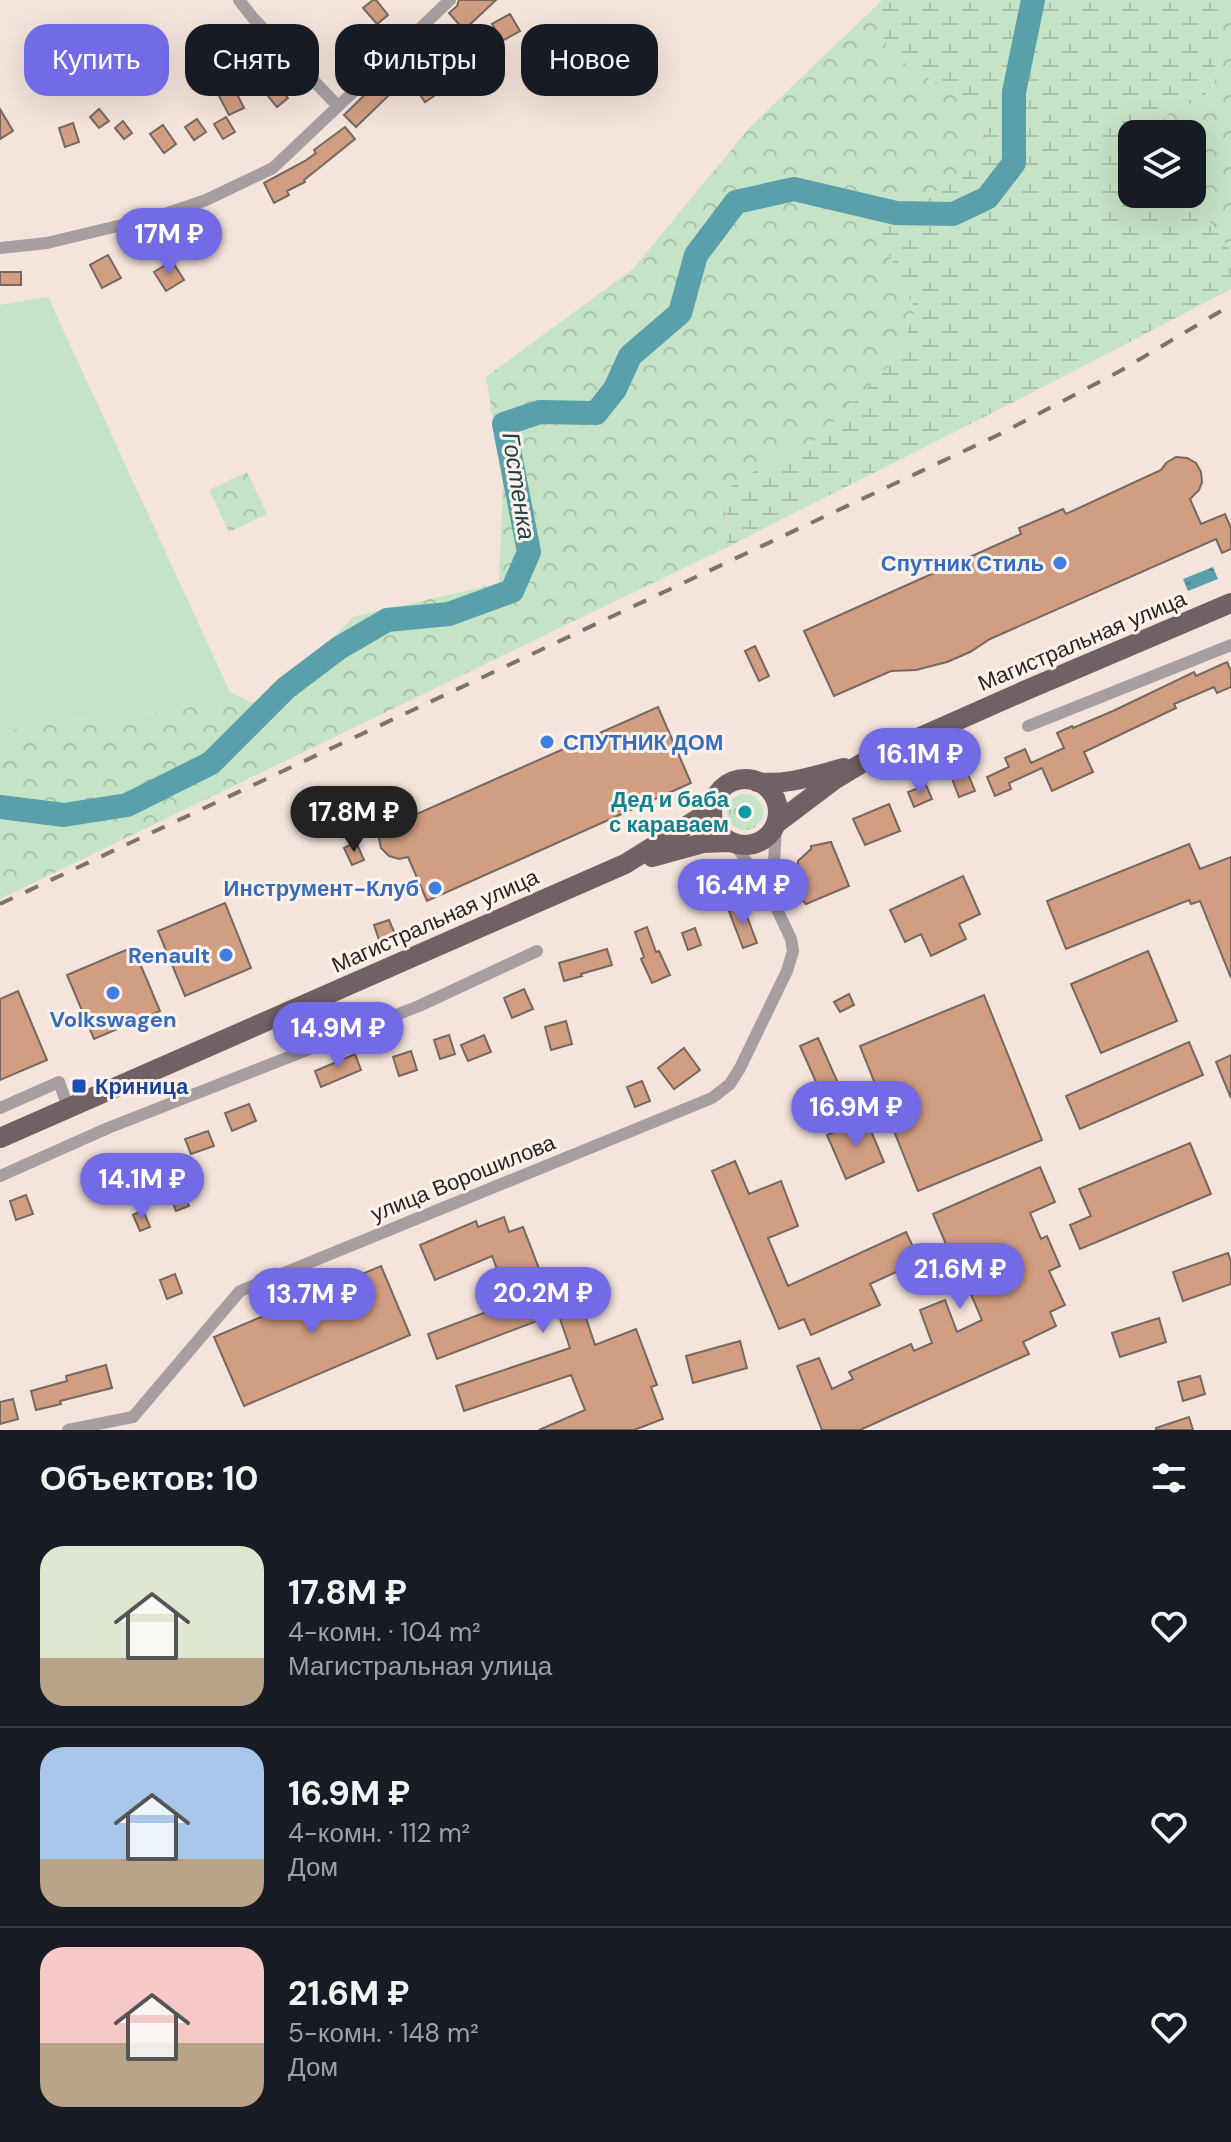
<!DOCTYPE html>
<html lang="ru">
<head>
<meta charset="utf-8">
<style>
  :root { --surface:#171b24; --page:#20242c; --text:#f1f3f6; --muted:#9ea1a6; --line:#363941; --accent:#736be6 }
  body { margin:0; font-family:"DM Sans",sans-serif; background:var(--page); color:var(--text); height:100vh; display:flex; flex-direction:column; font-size:30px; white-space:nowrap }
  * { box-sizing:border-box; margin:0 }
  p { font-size:26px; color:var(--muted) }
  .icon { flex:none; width:44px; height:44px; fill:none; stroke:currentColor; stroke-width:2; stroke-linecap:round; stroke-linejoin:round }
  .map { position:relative; height:1430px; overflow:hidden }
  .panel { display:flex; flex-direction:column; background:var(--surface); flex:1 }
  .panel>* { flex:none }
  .top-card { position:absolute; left:24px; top:24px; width:800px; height:72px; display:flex; gap:16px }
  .controls { position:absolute; left:1118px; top:120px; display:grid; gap:16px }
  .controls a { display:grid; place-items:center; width:88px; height:88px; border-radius:16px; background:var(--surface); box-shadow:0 8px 32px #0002; font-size:40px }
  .price { position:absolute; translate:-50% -68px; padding:0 18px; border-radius:28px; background:var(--accent); color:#fff; font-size:26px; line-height:52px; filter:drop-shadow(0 2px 4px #0008) }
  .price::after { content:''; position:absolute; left:50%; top:48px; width:24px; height:18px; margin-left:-12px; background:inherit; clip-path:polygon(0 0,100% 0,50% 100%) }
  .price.on { background:#222; color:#fff }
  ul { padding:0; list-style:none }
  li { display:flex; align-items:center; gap:24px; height:200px; padding:0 40px }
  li+li { border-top:2px solid var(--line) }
  li span { display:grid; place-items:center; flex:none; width:224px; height:160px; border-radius:24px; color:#555 }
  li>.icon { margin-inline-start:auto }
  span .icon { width:96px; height:96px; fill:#fffc; stroke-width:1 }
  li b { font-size:34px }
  h2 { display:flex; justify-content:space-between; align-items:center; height:96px; padding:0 40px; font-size:34px }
  .chip { padding:0 28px; border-radius:24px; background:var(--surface); box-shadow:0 8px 32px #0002; font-size:28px; line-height:72px }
  .chip.on { background:var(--accent); color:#fff }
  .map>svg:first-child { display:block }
</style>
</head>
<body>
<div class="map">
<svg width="1231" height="1430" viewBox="0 0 1231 1430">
  <defs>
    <pattern id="grass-tufts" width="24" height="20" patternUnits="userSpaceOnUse" patternTransform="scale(2)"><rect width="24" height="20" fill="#c5e3c6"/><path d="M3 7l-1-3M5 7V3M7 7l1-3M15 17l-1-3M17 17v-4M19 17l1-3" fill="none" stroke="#a9c3aa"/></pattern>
    <pattern id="forest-crowns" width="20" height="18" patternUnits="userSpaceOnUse" patternTransform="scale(2)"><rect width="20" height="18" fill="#c5e3c6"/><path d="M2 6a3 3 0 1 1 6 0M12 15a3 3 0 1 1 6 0" fill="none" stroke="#a9c3aa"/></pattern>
    <pattern id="wetland-marsh" width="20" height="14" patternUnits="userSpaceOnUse" patternTransform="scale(2)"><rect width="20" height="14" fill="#c5e3c6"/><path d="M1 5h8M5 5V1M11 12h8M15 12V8" fill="none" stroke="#a9c3aa"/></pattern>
    <pattern id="water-ripples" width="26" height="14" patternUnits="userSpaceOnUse" patternTransform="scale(2)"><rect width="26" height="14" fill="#59a0aa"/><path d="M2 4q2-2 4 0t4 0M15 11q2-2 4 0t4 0" fill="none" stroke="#4a828a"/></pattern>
  </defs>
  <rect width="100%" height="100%" fill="#f4e4db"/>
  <path fill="url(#grass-tufts)" d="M727 812a18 18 0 1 1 36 0a18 18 0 1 1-36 0Z"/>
  <path fill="url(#forest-crowns)" d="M1217 0H1231V252L1190 194H1192V134H1165L1163 119 1178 105 1200 102 1215 80 1216 55 1220 41Z
    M873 9 890 54 972 105 982 116 987 144 945 190 894 199 881 238 915 309 900 354 815 441 735 481 726 495 727 547 0 899V734L41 722 179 711 230 692 252 703 278 694 353 617 499 583 503 484 486 377 633 269 750 127Z
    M247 472 267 514 229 532 209 490Z"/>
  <path fill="url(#wetland-marsh)" d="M882 0H1217L1220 41 1216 55 1215 80 1200 102 1178 105 1163 118 1165 134H1132V194H1190L1231 252V289L1043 387 727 547 726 495 735 481 815 441 900 354 915 309 881 238 876 222 881 208 894 199 945 190 987 144 982 116 972 105 890 54 873 9Z"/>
  <path fill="#c5e3c6" d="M48 297 230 692 179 711 41 722 0 734V305Z"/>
  <path fill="url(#water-ripples)" d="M1213 567 1218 579 1188 591 1183 579Z"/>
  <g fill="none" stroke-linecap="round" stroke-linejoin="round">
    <path stroke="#59a0aa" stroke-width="24" d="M0 807 64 815 127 805 211 763 286 688 339 648 387 620 449 614 512 591 529 552 504 424 540 412 596 413 615 389 630 356 680 313 696 255 736 202 794 189 896 213 953 214 987 198 1014 163V92L1033 0"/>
  </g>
  <path fill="#d19e81" stroke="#766860" stroke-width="2" d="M373 0H376L388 15 377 24 363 8Z
    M459 0H496L464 30 449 13 457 6Z
    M510 14 520 31 502 41 492 24Z
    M436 26 444 36 428 47 430 51 419 58 413 48Z
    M393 67 405 83 389 95 356 127 344 115Z
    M428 81 437 94 425 102 416 89Z
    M278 86 288 98 277 107 267 95Z
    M234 88 244 108 229 115 219 96Z
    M0 109 13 131 0 139Z
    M99 109 109 121 99 128 90 117Z
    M226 117 235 132 223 139 214 124Z
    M197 119 206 132 194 140 185 127Z
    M123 121 132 133 124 139 115 128Z
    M73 123 79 142 65 147 59 128Z
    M163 125 176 144 164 153 150 134Z
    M345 127 355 139 304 180 305 182 287 191 289 195 274 203 264 183 305 161 316 153 314 150Z
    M108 255 121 278 102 288 90 265Z
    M172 261 184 280 166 291 154 272Z
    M0 272H21V285H0Z
    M1176 457 1187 458 1196 463 1201 472 1202 482 1199 490 1190 499 1201 524 1225 514 1231 528V549L1222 553 1216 539 990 639 970 652 947 662 916 670 891 671 834 696 804 631 1021 534 1019 528 1063 509 1066 514 1161 470 1166 463Z
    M755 646 769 676 759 681 745 651Z
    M1227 662 1231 671V687L1217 693 1214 687 1174 704 1176 708 1084 752 1093 772 1052 791 1042 768 1009 783 1011 789 995 796 987 777 1009 767 1005 758 1025 749 1031 763 1064 748 1057 733 1072 726 1073 728 1113 711 1194 672 1196 676Z
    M658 707 691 783 427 901 408 857 399 859 389 856 381 848 379 839 381 828 390 819 400 817 408 818Z
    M963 762 975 791 959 797 948 768Z
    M926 785 932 799 914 807 908 792Z
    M889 804 900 831 865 845 853 819Z
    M356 842 364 860 352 865 344 848Z
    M831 842 849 886 806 904 800 898 797 887 798 861 811 849V846Z
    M1189 844 1200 869 1231 857V978L1200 901 1191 904 1189 900 1066 949 1047 901Z
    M963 876 980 914 959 924 966 939 931 956 921 934 905 942 890 910Z
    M225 903 251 968 185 996 158 931Z
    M743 906 757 943 743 948 729 911Z
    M389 920 396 937 380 943 374 925Z
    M647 927 656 952 659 951 670 975 652 983 641 959 644 957 635 932Z
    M695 928 701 945 688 950 682 933Z
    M133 947 160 1011 94 1039 67 975Z
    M607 949 612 965 581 974 582 976 564 981 559 963Z
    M1148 951 1177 1021 1101 1053 1071 984Z
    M524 989 533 1009 512 1018 504 998Z
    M18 991 47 1060 0 1080V999Z
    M849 994 854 1005 840 1012 834 1002Z
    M984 995 1042 1140 918 1191 860 1046Z
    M566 1021 572 1044 551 1050 545 1027Z
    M449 1035 455 1054 440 1059 434 1040Z
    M484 1035 491 1052 468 1061 461 1045Z
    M818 1038 842 1092 824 1100 800 1046Z
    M1189 1042 1203 1075 1080 1129 1066 1096Z
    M684 1048 700 1070 674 1089 658 1068Z
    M411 1051 417 1070 399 1076 393 1057Z
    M355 1054 361 1070 321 1087 315 1071Z
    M1231 1055V1098L1216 1062Z
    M642 1081 650 1101 635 1107 627 1087Z
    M249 1104 256 1121 232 1131 225 1113Z
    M866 1119 884 1162 846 1179 827 1135Z
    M208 1131 214 1146 191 1154 185 1139Z
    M1190 1143 1211 1194 1080 1249 1070 1225 1091 1216 1079 1189Z
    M735 1161 749 1194 781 1181 798 1226 768 1238 788 1286 906 1232 920 1261 870 1284 880 1305 811 1335 804 1319 779 1329 712 1171Z
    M102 1164 112 1189 100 1194 89 1170Z
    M1040 1167 1055 1202 1030 1213 1041 1239 1047 1236 1060 1266 1049 1271 1065 1305 1050 1312 1056 1326 1023 1342 1029 1354 860 1430H822L797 1366 819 1358 832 1389 853 1379 849 1372 911 1344 914 1351 932 1343 920 1310 945 1300 957 1332 982 1320 961 1271 958 1272 933 1214Z
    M183 1190 189 1206 176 1211 170 1195Z
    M26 1195 33 1214 16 1220 10 1201Z
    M143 1210 150 1227 140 1231 133 1215Z
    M504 1217 509 1232 523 1227 543 1279 570 1270 595 1345 636 1329 657 1385 651 1387 663 1419 634 1430H539L585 1410 571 1375 464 1411 456 1386 570 1348 558 1313 437 1359 428 1334 510 1303 492 1256 435 1280 420 1245 476 1221 478 1227Z
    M1228 1253 1231 1262V1284L1183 1301 1173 1272Z
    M381 1266 410 1335 244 1406 214 1337Z
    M175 1274 182 1293 167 1299 160 1280Z
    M1159 1318 1166 1342 1120 1357 1112 1333Z
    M740 1341 747 1368 693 1383 686 1356Z
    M106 1365 112 1388 60 1401 61 1404 36 1410 31 1391 67 1381 66 1376Z
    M1200 1376 1205 1394 1183 1401 1178 1382Z
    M13 1399 18 1419 0 1424V1402Z
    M1189 1417 1193 1430H1156V1428Z"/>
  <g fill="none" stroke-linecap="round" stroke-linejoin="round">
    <path stroke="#a69ea0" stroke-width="12" d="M239 0 253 18 338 106
      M0 248 47 243 159 216 206 200 273 168 450 0
      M1028 726 1231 645
      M775 901 773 879 776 827
      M0 1108 59 1082 68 1107
      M0 1176 108 1128 419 1006 537 951
      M68 1430 133 1417 240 1291 712 1098 730 1084 740 1068 787 971 793 951 791 939 775 905 735 844"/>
    <path stroke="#706264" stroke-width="20" d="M712 812a33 33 0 1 1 66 0a33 33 0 1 1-66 0Z
      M757 782C786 786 816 775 844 768
      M777 823 834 780 864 762 1024 691 1231 603
      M652 857 703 843 730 842
      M0 1138 625 864 704 815 712 808"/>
    <path stroke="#7c736c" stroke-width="4" stroke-dasharray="14 14" stroke-linecap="butt" d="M0 904 996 436 1120 371 1231 305"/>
  </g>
  <g fill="#3f7fe0" stroke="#fff2eb" stroke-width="3">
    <circle cx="1060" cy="563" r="8"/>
    <circle cx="547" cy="742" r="8"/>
    <circle cx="435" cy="888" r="8"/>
    <circle cx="226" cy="955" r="8"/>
    <circle cx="113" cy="993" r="8"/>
  </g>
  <circle fill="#0f9aa8" stroke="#fff2eb" stroke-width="3" cx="745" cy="812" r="8"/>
  <rect fill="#1a4fb4" stroke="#fff2eb" stroke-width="3" x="71" y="1078" width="16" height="16" rx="4"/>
  <g text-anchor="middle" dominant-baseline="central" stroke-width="6" stroke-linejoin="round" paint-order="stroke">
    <g font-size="22" font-weight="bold" fill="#366cbe" stroke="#fff2eb" text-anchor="end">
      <text x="1044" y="563">Спутник Стиль</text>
      <text x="563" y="742" text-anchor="start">СПУТНИК ДОМ</text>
      <text x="419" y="888">Инструмент-Клуб</text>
      <text x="210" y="955">Renault</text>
      <text x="113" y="1019" text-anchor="middle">Volkswagen</text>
    </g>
    <g font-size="22" fill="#292420" stroke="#fff2eb">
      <text transform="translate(1082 641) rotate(-23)">Магистральная улица</text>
      <text transform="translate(435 921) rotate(-24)">Магистральная улица</text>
      <text transform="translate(463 1178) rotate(-22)">улица Ворошилова</text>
    </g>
    <g font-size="22" font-weight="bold" fill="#0d838f" stroke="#fff2eb" text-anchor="end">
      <text x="729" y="799">Дед и баба<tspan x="729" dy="25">с караваем</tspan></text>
    </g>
    <g font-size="22" font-weight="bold" fill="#164399" stroke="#fff2eb" text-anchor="start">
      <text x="95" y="1086">Криница</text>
    </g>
    <g font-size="24" font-style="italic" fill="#1d4045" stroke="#fff2eb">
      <text transform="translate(519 486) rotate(81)">Гостенка</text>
    </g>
  </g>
</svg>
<div class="controls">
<a><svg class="icon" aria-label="layers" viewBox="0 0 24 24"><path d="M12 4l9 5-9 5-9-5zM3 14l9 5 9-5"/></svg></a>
</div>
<b class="price" style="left:169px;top:276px">17M ₽</b>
<b class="price" style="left:920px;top:796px">16.1M ₽</b>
<b class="price on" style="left:354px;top:854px">17.8M ₽</b>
<b class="price" style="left:743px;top:927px">16.4M ₽</b>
<b class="price" style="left:338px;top:1070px">14.9M ₽</b>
<b class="price" style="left:856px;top:1149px">16.9M ₽</b>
<b class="price" style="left:142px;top:1221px">14.1M ₽</b>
<b class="price" style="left:960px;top:1311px">21.6M ₽</b>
<b class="price" style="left:543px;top:1335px">20.2M ₽</b>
<b class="price" style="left:312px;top:1336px">13.7M ₽</b>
<div class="top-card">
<a class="chip on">Купить</a>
<a class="chip">Снять</a>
<a class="chip">Фильтры</a>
<a class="chip">Новое</a>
</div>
</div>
<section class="panel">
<h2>Объектов: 10<svg class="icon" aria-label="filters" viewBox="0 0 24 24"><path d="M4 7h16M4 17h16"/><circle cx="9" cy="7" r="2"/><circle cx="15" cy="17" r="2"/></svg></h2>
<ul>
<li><span style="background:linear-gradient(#dfe7d0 70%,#b9a48a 0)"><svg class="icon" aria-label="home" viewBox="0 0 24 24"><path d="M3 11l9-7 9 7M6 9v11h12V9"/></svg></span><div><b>17.8M ₽</b><p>4-комн. · 104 m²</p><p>Магистральная улица</p></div><svg class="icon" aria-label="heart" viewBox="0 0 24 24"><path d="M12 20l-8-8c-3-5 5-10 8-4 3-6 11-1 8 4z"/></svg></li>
<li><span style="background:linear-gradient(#a9c7e8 70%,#b9a48a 0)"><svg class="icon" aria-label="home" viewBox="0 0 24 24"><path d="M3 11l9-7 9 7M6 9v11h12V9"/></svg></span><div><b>16.9M ₽</b><p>4-комн. · 112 m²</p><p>Дом</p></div><svg class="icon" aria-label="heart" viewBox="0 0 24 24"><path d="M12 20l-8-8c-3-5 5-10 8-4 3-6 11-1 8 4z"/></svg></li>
<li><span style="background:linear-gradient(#f6c9c9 60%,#b9a48a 0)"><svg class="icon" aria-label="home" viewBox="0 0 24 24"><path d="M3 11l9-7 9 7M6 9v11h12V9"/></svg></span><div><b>21.6M ₽</b><p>5-комн. · 148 m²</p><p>Дом</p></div><svg class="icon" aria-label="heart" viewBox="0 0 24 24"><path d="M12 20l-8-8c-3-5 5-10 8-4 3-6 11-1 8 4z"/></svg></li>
</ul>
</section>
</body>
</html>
